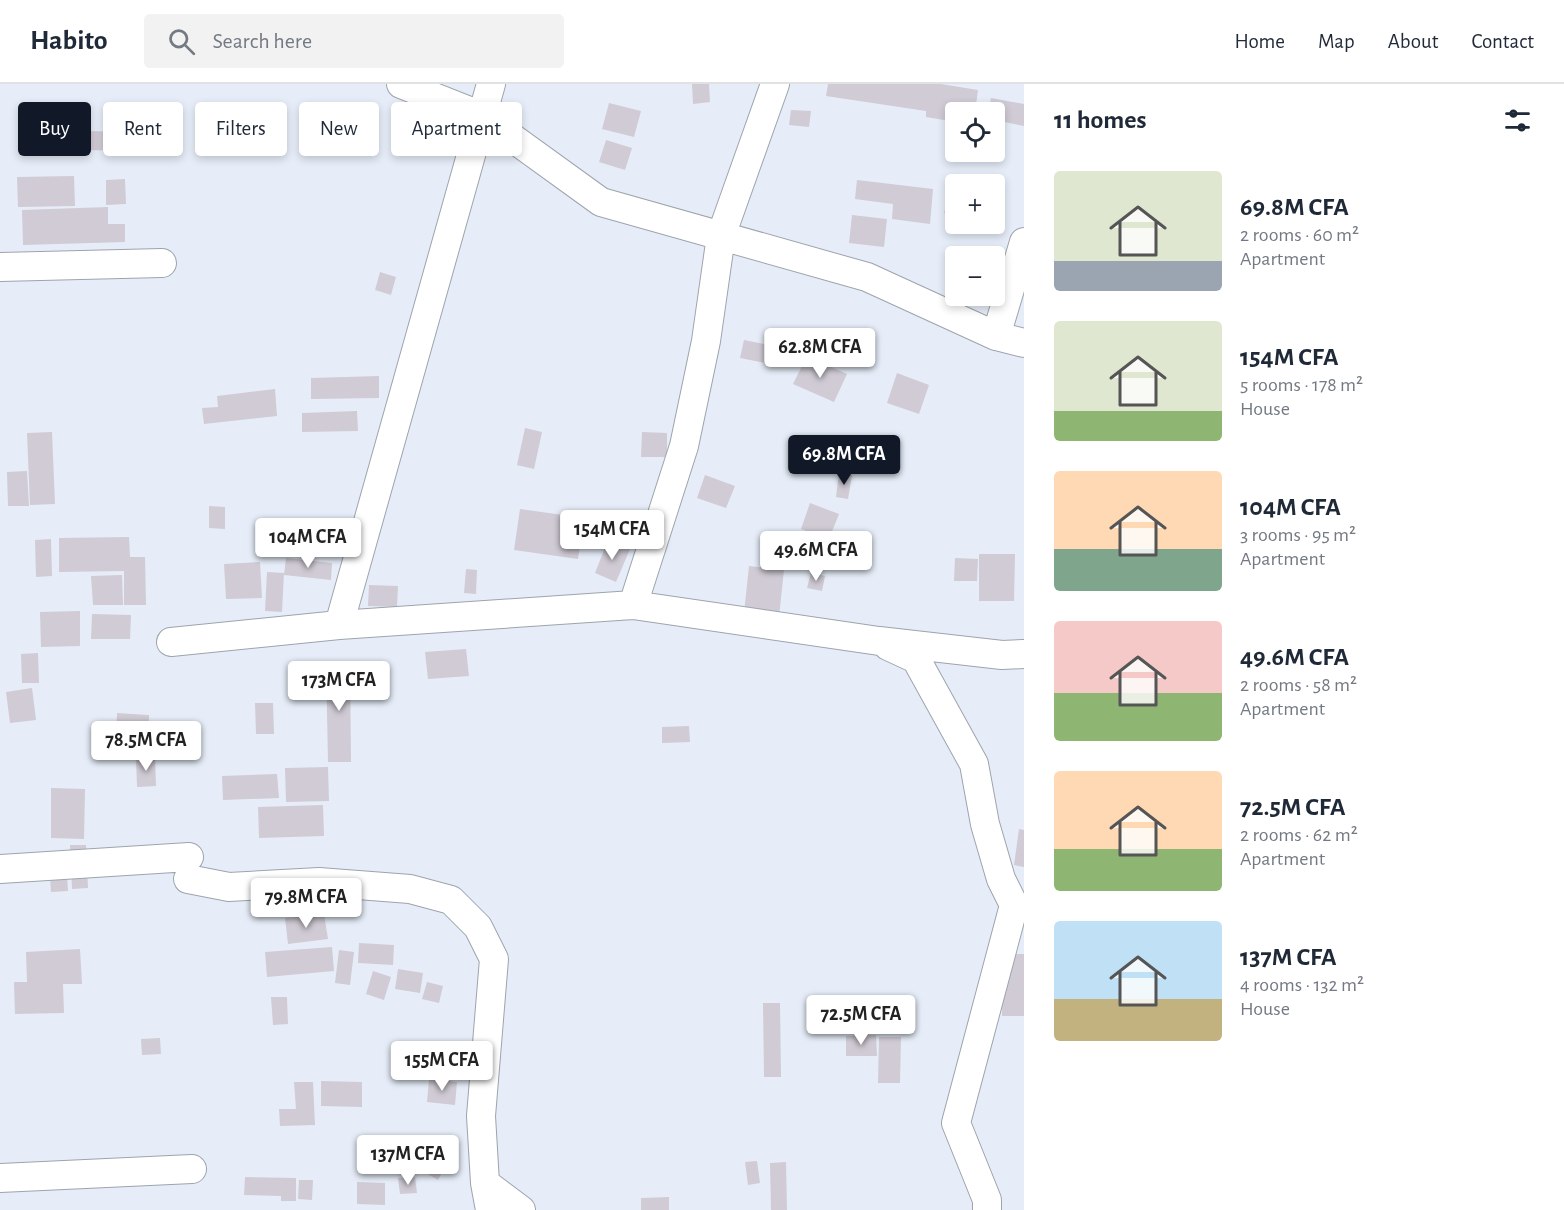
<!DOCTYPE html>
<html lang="en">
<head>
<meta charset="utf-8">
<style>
  :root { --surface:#fff; --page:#f2f2f3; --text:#1f2937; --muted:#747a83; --line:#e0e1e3; --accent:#111827 }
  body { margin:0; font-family:"Alegreya Sans",sans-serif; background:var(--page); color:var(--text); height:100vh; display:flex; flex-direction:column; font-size:22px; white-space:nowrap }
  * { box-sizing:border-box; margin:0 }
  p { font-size:20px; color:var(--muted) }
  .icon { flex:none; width:33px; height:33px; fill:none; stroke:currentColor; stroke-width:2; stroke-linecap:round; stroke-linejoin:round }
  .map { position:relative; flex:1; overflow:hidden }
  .panel { display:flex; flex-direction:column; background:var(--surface); width:540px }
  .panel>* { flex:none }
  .hud { position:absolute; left:18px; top:18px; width:570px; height:54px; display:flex; gap:12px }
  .controls { position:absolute; left:945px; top:18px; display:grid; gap:12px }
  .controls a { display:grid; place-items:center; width:60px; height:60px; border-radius:6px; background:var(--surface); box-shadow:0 3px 9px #0003; font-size:30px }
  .price { position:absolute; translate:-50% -51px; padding:0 14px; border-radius:6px; background:#fff; color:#222; font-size:20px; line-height:39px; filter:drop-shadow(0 2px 3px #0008) }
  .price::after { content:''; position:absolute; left:50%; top:36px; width:18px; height:14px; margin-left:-9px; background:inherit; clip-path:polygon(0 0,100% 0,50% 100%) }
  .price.active { background:var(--accent); color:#fff }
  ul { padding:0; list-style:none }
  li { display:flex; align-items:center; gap:18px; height:150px; padding:0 30px }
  li span { display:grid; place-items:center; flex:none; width:168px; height:120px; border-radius:6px; color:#555 }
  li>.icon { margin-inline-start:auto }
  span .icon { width:72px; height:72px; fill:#fffc; stroke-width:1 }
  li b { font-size:26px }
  h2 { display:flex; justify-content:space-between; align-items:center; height:72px; padding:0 30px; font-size:26px }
  .chip { padding:0 21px; border-radius:6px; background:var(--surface); box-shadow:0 3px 9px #0003; font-size:21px; line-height:54px }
  .chip.active { background:var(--accent); color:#fff }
  header { display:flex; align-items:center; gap:36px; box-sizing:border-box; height:84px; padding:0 30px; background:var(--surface); border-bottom:2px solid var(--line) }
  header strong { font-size:28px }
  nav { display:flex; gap:33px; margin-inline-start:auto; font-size:21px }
  .search { width:420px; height:54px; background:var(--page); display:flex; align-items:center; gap:15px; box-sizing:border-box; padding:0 21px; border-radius:6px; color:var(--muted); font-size:22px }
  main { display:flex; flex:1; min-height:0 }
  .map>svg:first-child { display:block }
</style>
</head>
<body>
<header>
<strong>Habito</strong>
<div class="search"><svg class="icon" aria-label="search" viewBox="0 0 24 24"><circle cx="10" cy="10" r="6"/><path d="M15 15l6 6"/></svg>Search here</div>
<nav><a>Home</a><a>Map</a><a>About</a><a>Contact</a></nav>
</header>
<main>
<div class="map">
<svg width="1024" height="1126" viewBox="0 0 1024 1126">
  <rect width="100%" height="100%" fill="#e6edf8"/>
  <path fill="#d0cbd5" d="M692 0H709L710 18 693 20Z
    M828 0H941L978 6 975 28H956V38L926 33V27L826 12Z
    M991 14 1024 20V42L994 36V28H988Z
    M609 19 641 27 634 53 602 45Z
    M791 26 811 27 809 43 789 41Z
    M88 47 124 48 123 67 87 66Z
    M606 56 632 64 625 86 599 78Z
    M74 92 75 122 18 123 17 93Z
    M125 95 126 120 106 121V96Z
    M857 96 933 105 930 140 892 135 893 120 855 115Z
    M950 111 956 113V134L944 129Z
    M108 123V140H125V158L23 161 22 126Z
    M852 131 887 135 884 163 849 159Z
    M380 188 396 193 391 211 375 206Z
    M744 256 769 261 765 279 740 274Z
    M825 259 846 260 845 281 824 280Z
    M807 272 847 290 834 318 793 300Z
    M897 289 929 301 919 330 887 319Z
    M379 292V314L311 315V294Z
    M275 305 277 332 204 340 202 324 218 323 217 312Z
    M357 327 358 347 302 348V329Z
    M525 344 542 348 534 385 517 381Z
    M52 348 55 420 30 421 27 349Z
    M642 348 667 349V373H641Z
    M27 387 29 422H8L7 388Z
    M839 389 852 391 848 415 836 413Z
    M705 391 735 402 726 424 697 414Z
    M810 419 839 430 829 455 801 445Z
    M209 422 225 423V445L209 444Z
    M520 425 613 438 611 453 582 450 578 475 514 466Z
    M129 453 130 473H145L146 521H124V487L59 488V454Z
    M51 455 52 492 36 493 35 456Z
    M608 456 630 465 616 498 595 489Z
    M979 470H1015L1014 517H979Z
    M286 474 332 479 331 496 284 491Z
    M955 474 978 475 977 497H954Z
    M260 478 262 514 226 515 224 480Z
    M749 482 784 486 779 533 744 529Z
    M466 485 477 486 476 510 464 509Z
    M267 488 284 489 282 528 265 527Z
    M811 489 825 492 822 507 807 504Z
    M122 491 123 521H93L91 492Z
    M369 501 398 502 397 523 368 522Z
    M80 527V562L41 563 40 528Z
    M92 530 131 531 130 555H91Z
    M466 565 469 592 428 595 425 568Z
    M38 569 39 599H22L21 570Z
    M350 578 351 678H328L326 579Z
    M32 604 36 636 10 639 6 608Z
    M255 619H273L274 650H256Z
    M117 629 149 631 148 665 116 664Z
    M689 642 690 658 662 659V643Z
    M155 672 156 702 137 703 136 673Z
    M328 683 329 717 286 718 285 684Z
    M277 690 279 714 223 716 222 692Z
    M51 704 85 705 84 755 51 754Z
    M323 721 324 752 259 754 258 723Z
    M1019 745 1024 746V783L1014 781Z
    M70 761H86L88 804 72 805Z
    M66 774 68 807 51 808 49 775Z
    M324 830 328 855 288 860 285 834Z
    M359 859 394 861 393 881 358 879Z
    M332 863 334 887 267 893 265 868Z
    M80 865 82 900H63L64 929 15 930 14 898H27L26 868Z
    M339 866 354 868 350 901 335 899Z
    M1003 870H1024V932H1002Z
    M398 885 423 889 420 909 395 905Z
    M373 887 391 893 384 916 366 910Z
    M427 898 443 902 439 919 422 915Z
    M271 913H287L288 940 273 941Z
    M763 919H780L781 993H764Z
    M876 951 877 972H846V952Z
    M879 953H901L900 999H878Z
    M160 954 161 970 142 971 141 955Z
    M439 965 454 970 449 987 433 981Z
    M429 995 457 998 455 1021 427 1018Z
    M321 997 362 998V1023L321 1022Z
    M294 998H313L315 1041 280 1042 279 1025H296Z
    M436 1063 451 1072 438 1096 422 1087Z
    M757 1077 760 1099 748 1101 745 1078Z
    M786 1078 787 1126H771L770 1079Z
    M245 1093 296 1094V1117H281V1112L244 1111Z
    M415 1093 417 1109 400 1110 398 1094Z
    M299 1096H313L312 1116 298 1115Z
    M357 1098 385 1099V1121L357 1120Z
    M669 1113V1126H641V1114Z"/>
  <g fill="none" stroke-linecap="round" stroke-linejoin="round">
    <defs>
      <path id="minor" d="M401 0 482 32 601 118 867 193 996 252 1024 259
        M0 183 162 179
        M996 252 1024 158
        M633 521 684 362 706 257 721 152 775 0
        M339 541 491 0
        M171 558 339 541 633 521 879 557 1002 571 1024 570
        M888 562 916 575 974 680 985 740 1001 795 1014 821 1024 824
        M0 785 189 773
        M188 795 229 803 319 798 410 805 451 816 478 843 494 875 481 1032 485 1099 490 1126
        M0 1094 192 1085
        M485 1099 521 1126
        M987 1126V1116L956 1039 1014 821"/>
    </defs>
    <use href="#minor" stroke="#9da4ad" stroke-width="30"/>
    <use href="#minor" stroke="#fff" stroke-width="28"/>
  </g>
</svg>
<div class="controls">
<a><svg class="icon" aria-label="locate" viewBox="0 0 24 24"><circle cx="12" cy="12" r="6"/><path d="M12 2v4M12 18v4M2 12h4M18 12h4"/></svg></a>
<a>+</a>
<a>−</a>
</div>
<b class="price" style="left:820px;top:295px">62.8M CFA</b>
<b class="price active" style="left:844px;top:402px">69.8M CFA</b>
<b class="price" style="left:612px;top:477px">154M CFA</b>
<b class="price" style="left:308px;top:485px">104M CFA</b>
<b class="price" style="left:816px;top:498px">49.6M CFA</b>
<b class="price" style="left:339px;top:628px">173M CFA</b>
<b class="price" style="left:146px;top:688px">78.5M CFA</b>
<b class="price" style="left:306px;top:845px">79.8M CFA</b>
<b class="price" style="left:861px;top:962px">72.5M CFA</b>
<b class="price" style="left:442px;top:1008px">155M CFA</b>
<b class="price" style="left:408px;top:1102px">137M CFA</b>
<div class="hud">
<a class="chip active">Buy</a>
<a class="chip">Rent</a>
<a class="chip">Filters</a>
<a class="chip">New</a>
<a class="chip">Apartment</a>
</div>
</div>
<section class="panel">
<h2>11 homes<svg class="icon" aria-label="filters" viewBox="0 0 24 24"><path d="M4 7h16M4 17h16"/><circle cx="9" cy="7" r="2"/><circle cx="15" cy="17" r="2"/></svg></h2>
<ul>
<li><span style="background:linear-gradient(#dfe7d0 75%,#9aa5b1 0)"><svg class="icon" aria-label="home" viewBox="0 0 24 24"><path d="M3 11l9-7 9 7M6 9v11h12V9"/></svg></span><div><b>69.8M CFA</b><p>2 rooms · 60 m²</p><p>Apartment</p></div></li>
<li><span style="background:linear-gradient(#dfe7d0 75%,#8fb573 0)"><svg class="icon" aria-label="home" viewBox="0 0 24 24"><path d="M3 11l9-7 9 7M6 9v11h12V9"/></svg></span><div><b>154M CFA</b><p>5 rooms · 178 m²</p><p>House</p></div></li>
<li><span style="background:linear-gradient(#ffd9b3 65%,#7fa58c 0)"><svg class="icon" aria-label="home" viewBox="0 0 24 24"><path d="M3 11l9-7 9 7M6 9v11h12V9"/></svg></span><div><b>104M CFA</b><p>3 rooms · 95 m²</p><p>Apartment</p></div></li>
<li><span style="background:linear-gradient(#f6c9c9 60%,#8fb573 0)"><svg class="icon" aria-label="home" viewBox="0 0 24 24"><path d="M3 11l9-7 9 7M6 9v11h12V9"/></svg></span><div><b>49.6M CFA</b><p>2 rooms · 58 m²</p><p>Apartment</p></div></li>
<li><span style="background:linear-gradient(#ffd9b3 65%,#8fb573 0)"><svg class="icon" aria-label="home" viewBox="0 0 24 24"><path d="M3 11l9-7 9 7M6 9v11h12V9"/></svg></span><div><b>72.5M CFA</b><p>2 rooms · 62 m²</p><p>Apartment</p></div></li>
<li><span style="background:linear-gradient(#bfe0f5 65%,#c2b280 0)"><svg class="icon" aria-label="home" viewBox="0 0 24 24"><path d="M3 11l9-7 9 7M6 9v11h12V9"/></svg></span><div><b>137M CFA</b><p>4 rooms · 132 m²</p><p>House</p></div></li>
</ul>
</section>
</main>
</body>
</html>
